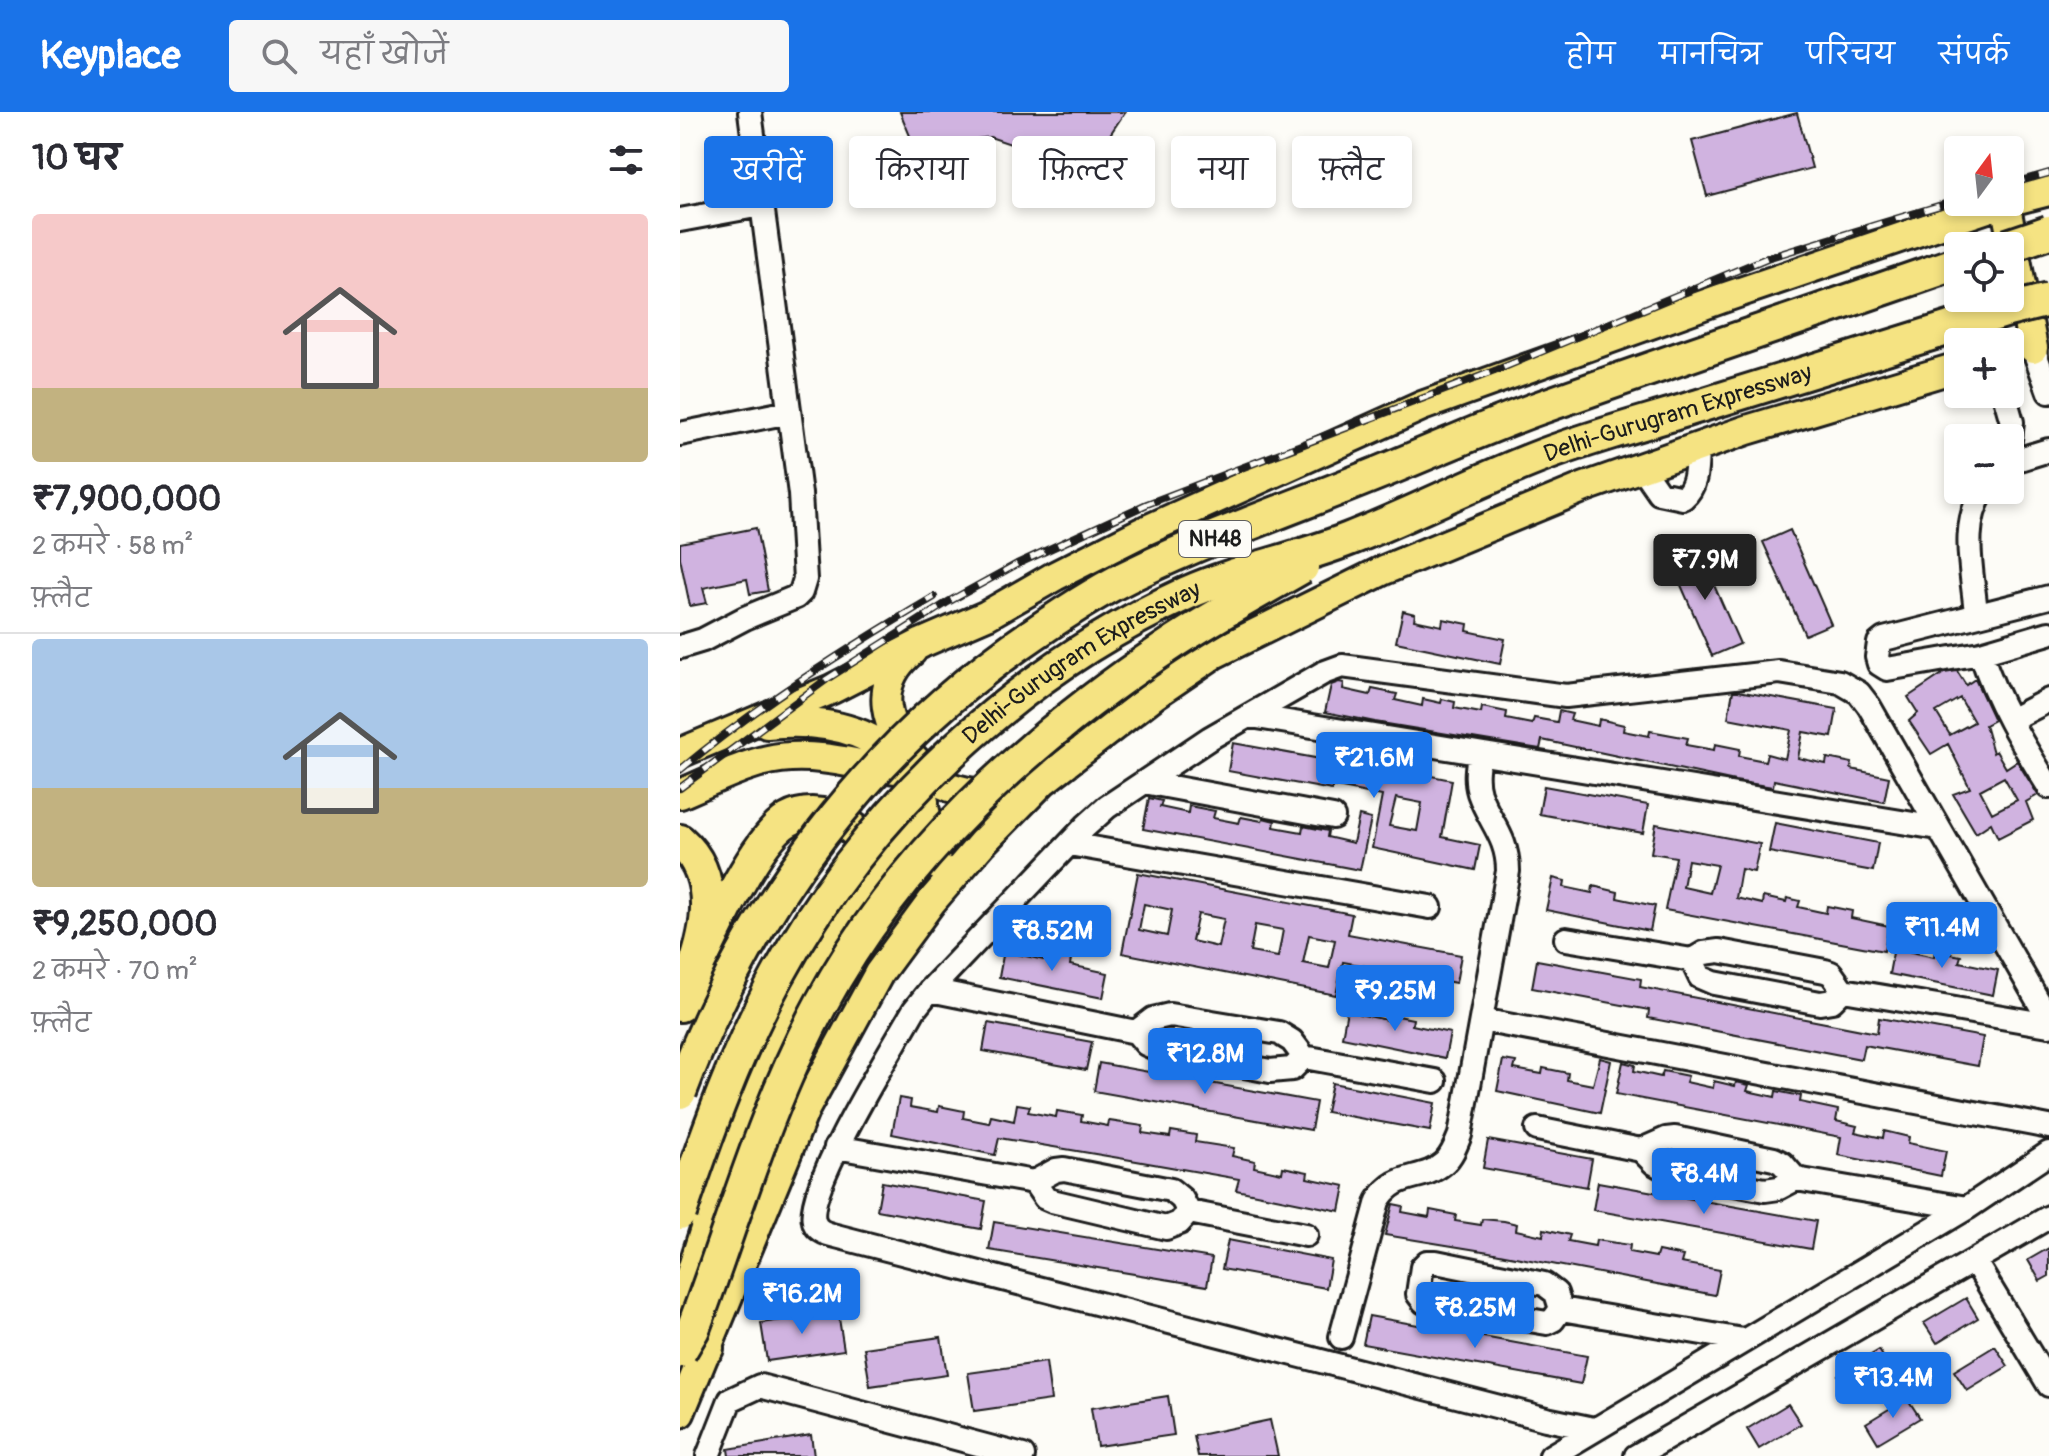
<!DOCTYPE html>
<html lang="hi">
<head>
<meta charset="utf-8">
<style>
  :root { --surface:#fff; --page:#f7f7f7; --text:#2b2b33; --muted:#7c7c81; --line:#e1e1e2; --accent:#1a73e8 }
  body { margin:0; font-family:Pangolin,"Playpen Sans Deva",sans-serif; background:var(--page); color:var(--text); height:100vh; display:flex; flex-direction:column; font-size:30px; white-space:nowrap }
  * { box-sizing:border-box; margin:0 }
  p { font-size:26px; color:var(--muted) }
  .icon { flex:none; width:44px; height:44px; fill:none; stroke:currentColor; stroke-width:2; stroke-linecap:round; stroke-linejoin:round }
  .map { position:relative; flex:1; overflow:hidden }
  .panel { display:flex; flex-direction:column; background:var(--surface); width:680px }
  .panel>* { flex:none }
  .top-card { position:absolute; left:24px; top:24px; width:760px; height:72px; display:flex; gap:16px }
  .needle { width:52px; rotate:15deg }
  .buttons { position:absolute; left:1264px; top:24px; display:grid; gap:16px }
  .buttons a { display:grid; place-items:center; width:80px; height:80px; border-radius:8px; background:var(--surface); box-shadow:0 4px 12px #0003; font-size:40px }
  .price { position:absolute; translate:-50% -68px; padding:0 18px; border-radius:8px; background:var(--accent); color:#fff; font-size:26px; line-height:52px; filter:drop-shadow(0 2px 4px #0008) }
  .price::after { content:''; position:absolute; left:50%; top:48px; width:24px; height:18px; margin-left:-12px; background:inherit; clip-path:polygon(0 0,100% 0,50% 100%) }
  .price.selected { background:#222; color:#fff }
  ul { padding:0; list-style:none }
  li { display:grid; align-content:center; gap:16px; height:424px; padding:0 32px }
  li+li { border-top:2px solid var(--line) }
  li span { display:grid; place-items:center; height:248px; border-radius:8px; color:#555 }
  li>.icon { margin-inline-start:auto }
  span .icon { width:144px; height:144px; fill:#fffc; stroke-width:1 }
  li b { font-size:34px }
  h2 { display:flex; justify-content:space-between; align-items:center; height:96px; padding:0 32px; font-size:34px }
  .chip { padding:0 28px; border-radius:8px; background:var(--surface); box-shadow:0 4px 12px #0003; font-size:28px; line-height:72px }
  .chip.selected { background:var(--accent); color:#fff }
  header { display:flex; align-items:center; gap:48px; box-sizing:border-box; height:112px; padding:0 40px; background:var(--accent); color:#fff }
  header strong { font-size:38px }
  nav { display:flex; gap:44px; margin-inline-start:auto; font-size:28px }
  .search { width:560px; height:72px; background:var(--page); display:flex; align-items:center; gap:20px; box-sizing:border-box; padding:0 28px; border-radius:8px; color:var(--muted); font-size:30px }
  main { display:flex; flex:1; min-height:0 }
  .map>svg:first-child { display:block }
</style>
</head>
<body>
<header>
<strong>Keyplace</strong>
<div class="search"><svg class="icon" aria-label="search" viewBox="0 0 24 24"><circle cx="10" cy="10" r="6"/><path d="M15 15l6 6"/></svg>यहाँ खोजें</div>
<nav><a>होम</a><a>मानचित्र</a><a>परिचय</a><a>संपर्क</a></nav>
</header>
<main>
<section class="panel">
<h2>10 घर<svg class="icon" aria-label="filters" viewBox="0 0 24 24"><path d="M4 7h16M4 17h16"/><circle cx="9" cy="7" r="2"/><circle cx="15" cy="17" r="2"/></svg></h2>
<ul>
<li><span style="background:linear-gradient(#f6c9c9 70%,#c2b280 0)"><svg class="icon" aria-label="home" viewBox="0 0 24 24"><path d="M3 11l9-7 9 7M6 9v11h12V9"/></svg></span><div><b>₹7,900,000</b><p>2 कमरे · 58 m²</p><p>फ़्लैट</p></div></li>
<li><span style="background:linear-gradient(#a9c7e8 60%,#c2b280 0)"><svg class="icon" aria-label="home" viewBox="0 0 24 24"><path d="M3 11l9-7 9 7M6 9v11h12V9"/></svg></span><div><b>₹9,250,000</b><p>2 कमरे · 70 m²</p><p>फ़्लैट</p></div></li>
</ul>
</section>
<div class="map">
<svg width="1369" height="1344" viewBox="0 0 1369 1344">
  <rect width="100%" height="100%" fill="#fdfcf7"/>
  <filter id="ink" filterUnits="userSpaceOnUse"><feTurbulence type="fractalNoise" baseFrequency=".0125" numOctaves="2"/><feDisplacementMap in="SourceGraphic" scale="16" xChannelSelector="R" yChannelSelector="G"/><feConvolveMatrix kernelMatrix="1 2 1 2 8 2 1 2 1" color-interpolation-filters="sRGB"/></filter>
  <g filter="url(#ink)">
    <path fill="#d0b3e0" stroke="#1c1c1c" stroke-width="2" fill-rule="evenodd" d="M220 0H445L405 60 372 46 310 25 235 36Z
      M1117 1 1132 56 1027 84 1012 29Z
      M76 416 88 479 70 482 67 467 23 476 27 491 10 494 0 446V431Z
      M1110 418 1151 512 1125 523 1083 430Z
      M1018 437 1060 532 1032 544 990 448Z
      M723 499 735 502 734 508 762 514 763 507 788 512 787 519 825 527 820 552 716 530Z
      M1277 559 1286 573 1295 567 1314 608 1305 613 1313 641 1316 639 1326 656 1337 649 1358 683 1346 690 1353 708 1318 726 1311 711 1296 721 1273 682 1290 676 1268 632 1251 642 1229 609 1238 601 1228 585 1264 561ZM1280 586 1294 610 1270 623 1256 600ZM1324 665 1337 688 1312 701 1300 678Z
      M659 570 664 571 663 577 690 583 692 577 717 582 715 588 742 594 743 587 761 591 762 587 775 590 774 596 801 601 802 595 827 600 826 607 852 612 854 606 877 610 879 599 892 602 890 608 918 614 919 607 944 613 943 619 969 624 970 619 1008 626 1006 633 1034 638 1035 632 1060 637 1059 644 1085 649 1087 642 1105 647 1111 618 1048 606 1053 579H1058L1157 597 1152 625 1123 620 1118 646 1146 652 1147 646 1172 651 1171 657 1209 665 1204 690 1094 668 1093 675 1055 669 862 628 860 637 695 610 645 600 651 573Z
      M553 631 668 652 669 648 772 668 762 725 800 733 795 758 692 736 702 684 652 674V678L548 659ZM716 686 742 691 737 719 709 714Z
      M864 674 968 693 963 721 859 702Z
      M469 686 482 689 480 695 508 701 509 694 535 699 533 706 559 711 561 705 582 709 583 706 595 709 594 715 622 720 623 714 648 719 647 725 673 731 679 704 691 707 680 758 463 717Z
      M1095 711 1198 731 1193 759 1089 740Z
      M976 712 1080 732 1074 760 1061 757 1056 786 1082 792 1083 785 1106 790 1107 786 1120 789 1118 795 1146 801 1147 794 1172 799 1171 806 1209 814 1204 839 985 798 996 745 971 741ZM1008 748 1037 753 1030 781 1003 775Z
      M458 761 672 802 668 822 781 843 776 871 663 850 656 883 442 841ZM464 792 492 798 487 824 459 818ZM518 802 544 807 538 835 512 829ZM575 813 603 818 598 845 570 840ZM629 823 655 828 649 856 623 851Z
      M873 766 885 769 884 775 912 781 913 774 938 780 937 786 975 794 970 819 866 798Z
      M1215 830 1228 833 1227 839 1254 845 1255 839 1281 844 1279 850 1318 858 1313 883 1209 862Z
      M325 833 338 836 337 842 364 848 366 842 391 847 390 853 428 861 423 886 319 865Z
      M857 848 961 867 960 875 1197 921 1199 906 1303 925 1298 954 1184 933 1181 947 968 906 969 898 852 876Z
      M668 893 680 896 679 902 707 908 708 902 733 907 732 913 770 921 765 946 662 925Z
      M308 911 412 930 406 958 303 939Z
      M920 946 931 949 920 1001 817 979 823 948 836 950 834 957 862 962 863 956 888 961 887 968 913 973Z
      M943 950 955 953 954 959 981 965 983 959 1008 964 1006 970 1033 976 1034 969 1055 974 1056 970 1069 973 1067 979 1095 985 1096 979 1121 984 1120 990 1158 998 1156 1009 1177 1014 1175 1020 1203 1026 1204 1019 1229 1025 1228 1031 1266 1039 1261 1064 1158 1043 1161 1025 936 982Z
      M419 951 636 990 631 1018 414 979Z
      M652 971 755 991 750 1019 646 1000Z
      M219 986 231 988 230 995 258 1000 259 994 284 999 283 1006 309 1011 311 1004 334 1009 337 992 350 994 348 1000 376 1005 377 999 402 1003 401 1009 428 1014 429 1009 463 1014 462 1021 490 1025 491 1019 516 1023 515 1030 554 1036 552 1044 575 1049 574 1055 602 1061 603 1055 628 1060 627 1066 665 1074 660 1099 556 1078 559 1067 445 1047 319 1026 315 1043 212 1022Z
      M808 1028 912 1047 907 1075 803 1056Z
      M202 1070 306 1089 301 1117 197 1098Z
      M918 1070 1136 1109 1131 1137 913 1098Z
      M713 1092 723 1094 722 1100 749 1105 750 1098 776 1103 775 1109 801 1113 802 1107 824 1109 837 1112 836 1118 863 1124 864 1117 890 1123 888 1129 915 1134 916 1128 950 1133 949 1140 976 1145 978 1139 1003 1144 1001 1151 1040 1158 1035 1183 809 1140 705 1123Z
      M314 1110 532 1146 527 1174 309 1138Z
      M548 1128 651 1148 646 1176 542 1157Z
      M1369 1136V1164L1360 1169 1348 1148Z
      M1286 1186 1298 1206 1257 1231 1244 1211Z
      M158 1200 164 1238 87 1249 81 1211Z
      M689 1204 907 1244 901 1272 683 1232Z
      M261 1225 267 1263 190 1274 184 1236Z
      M1315 1234 1328 1254 1287 1279 1274 1259Z
      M1199 1238 1212 1259 1171 1284 1158 1263Z
      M366 1250 371 1288 294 1299 288 1261Z
      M488 1284 494 1323 417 1334 411 1296Z
      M1227 1286 1240 1306 1198 1331 1186 1311Z
      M1108 1292 1121 1312 1079 1337 1067 1317Z
      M590 1308 598 1344H518L514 1324Z
      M131 1323 134 1344H49L48 1337Z"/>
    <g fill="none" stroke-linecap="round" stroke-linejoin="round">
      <defs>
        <path id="minor" d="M0 108 81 93
          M1353 236 1369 280
          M1324 282 1332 310 1330 328
          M0 322 109 300
          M1330 350 1369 338
          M961 355 979 381 1003 386C1018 373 1016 355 1017 336
          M1369 485 1204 527 1199 531 1197 545 1199 552 1207 557 1301 541 1369 521
          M1296 502C1293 461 1279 413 1304 378
          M0 535 23 528 65 506 116 485 121 480 125 467 120 382 70 0
          M1301 541C1316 589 1343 633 1369 675
          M571 604 1258 716
          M1330 608 1369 588
          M464 670 653 705
          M389 732 750 795
          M886 827 1012 848 1024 841 1039 839 1145 859 1151 861 1163 878 1369 913
          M1012 848 1020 865 1034 871 1140 891 1152 889 1163 878
          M250 878 456 920 466 932 477 937 590 959 612 957 624 945
          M801 908 1369 1015
          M456 920 473 907 490 903 599 921 612 929 624 945 755 969
          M857 1017 961 1038 974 1051 988 1059 1085 1078 1099 1076 1116 1067 1287 1096
          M156 1035 354 1070 376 1058 384 1057 491 1078 502 1087 509 1100 626 1123
          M961 1038 986 1027 995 1026 1094 1047 1102 1051 1116 1067
          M354 1070 365 1086 372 1089 486 1116 499 1111 509 1100
          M747 1150H756L864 1172 876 1181 881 1197 873 1208 867 1211 744 1190 738 1182 742 1155Z
          M1295 1150 1369 1273
          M881 1197 1063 1228
          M661 1225 698 1089C716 1058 741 1071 764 1051 772 1044 776 1033 780 1023L828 759C828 725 809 710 799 681 795 668 797 655 799 642
          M914 1317 866 1307 152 1123C144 1121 136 1118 134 1109 125 1075 214 934 234 898L250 878 406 714 427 695 530 626 643 561 662 554 886 584 1099 560 1160 570 1179 581 1189 594 1369 908
          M28 1344 50 1288 80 1274 343 1344
          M871 1344 1287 1096 1369 1041
          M956 1344 1369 1105"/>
        <path id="major" d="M1330 89 1369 79
          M1325 90 1353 236
          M232 539C190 573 205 618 238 651 243 656 249 664 255 668 275 680 298 682 320 683
          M87 612C154 606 220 620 243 692 249 712 252 733 257 753
          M0 641 152 577 242 531 307 503 375 464 462 420 742 294 1040 187 1325 90
          M0 682C34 668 74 646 111 645 146 643 181 654 216 657
          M0 1301 125 997 199 861 252 789 303 730 363 669 474 583 534 542 704 458 905 375 1067 318 1278 255"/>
        <path id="highway" d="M0 729C48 771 22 842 0 893
          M10 871C28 833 74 727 108 708 124 699 145 701 161 709 182 719 189 737 190 759
          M18 1186 27 1236
          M0 1206C29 1105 63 1003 110 909 136 856 172 809 204 760 219 738 230 713 242 690"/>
      </defs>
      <use href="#minor" stroke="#1c1c1c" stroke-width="28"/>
      <use href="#major" stroke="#1c1c1c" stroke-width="34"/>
      <use href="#highway" stroke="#1c1c1c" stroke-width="38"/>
      <use href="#minor" stroke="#fdfcf7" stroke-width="22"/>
      <use href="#major" stroke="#f5e382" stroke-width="28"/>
      <use href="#highway" stroke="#f5e382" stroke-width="32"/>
      <defs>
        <path id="rail" d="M1330 72 1369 61
          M0 658C78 593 166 537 254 485
          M0 676 147 567 268 490 337 452 467 392 817 258 1087 146 1278 88"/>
      </defs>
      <use href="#rail" stroke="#1c1c1c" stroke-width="8"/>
      <use href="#rail" stroke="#fdfcf7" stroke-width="5" stroke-dasharray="15" stroke-linecap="butt"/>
      <defs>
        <g id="highway-bridge">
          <path d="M1328 134 1369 120"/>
          <path d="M0 980C69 794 190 632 355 521 387 499 422 476 457 460 536 422 620 393 701 360 753 339 804 316 856 297 996 247 1137 200 1278 151"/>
          <path id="s1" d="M0 1101C27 1021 56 940 97 865 186 700 337 559 507 481 559 458 616 448 669 427 735 401 798 368 864 343 914 324 968 310 1019 294 1122 262 1225 230 1328 198L1369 188"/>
          <path d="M0 1239 13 1217 23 1190C59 1090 90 986 141 892 219 746 350 626 487 535 530 506 577 481 622 455"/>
        </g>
      </defs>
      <use href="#highway-bridge" stroke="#1c1c1c" stroke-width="38" stroke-linecap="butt"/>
      <use href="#highway-bridge" stroke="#f5e382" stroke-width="32"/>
    </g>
  </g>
  <g text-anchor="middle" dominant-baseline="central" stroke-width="6" stroke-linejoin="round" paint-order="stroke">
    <rect fill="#fdfcf7" stroke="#605f5e" stroke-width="2" x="499" y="409" width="72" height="36" rx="6"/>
    <g font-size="22" font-weight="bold" fill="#1c1c1c">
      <text x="535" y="427">NH48</text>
    </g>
    <g font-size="24" fill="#1c1c1c" stroke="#fdfcf7">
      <text stroke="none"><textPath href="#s1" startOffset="1350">Delhi-Gurugram Expressway</textPath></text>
      <text stroke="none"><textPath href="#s1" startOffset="700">Delhi-Gurugram Expressway</textPath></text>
    </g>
  </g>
</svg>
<div class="buttons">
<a><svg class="needle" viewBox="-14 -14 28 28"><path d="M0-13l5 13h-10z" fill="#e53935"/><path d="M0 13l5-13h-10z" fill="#7c7c81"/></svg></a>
<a><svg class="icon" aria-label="locate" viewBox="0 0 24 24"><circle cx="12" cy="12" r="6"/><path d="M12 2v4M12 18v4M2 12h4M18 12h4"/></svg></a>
<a>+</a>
<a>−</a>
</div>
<b class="price selected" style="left:1025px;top:490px">₹7.9M</b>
<b class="price" style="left:694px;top:688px">₹21.6M</b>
<b class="price" style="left:1262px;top:858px">₹11.4M</b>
<b class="price" style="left:372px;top:861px">₹8.52M</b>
<b class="price" style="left:715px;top:921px">₹9.25M</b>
<b class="price" style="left:525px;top:984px">₹12.8M</b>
<b class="price" style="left:1024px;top:1104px">₹8.4M</b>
<b class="price" style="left:122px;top:1224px">₹16.2M</b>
<b class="price" style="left:795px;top:1238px">₹8.25M</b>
<b class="price" style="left:1213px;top:1308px">₹13.4M</b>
<div class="top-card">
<a class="chip selected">खरीदें</a>
<a class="chip">किराया</a>
<a class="chip">फ़िल्टर</a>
<a class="chip">नया</a>
<a class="chip">फ़्लैट</a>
</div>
</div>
</main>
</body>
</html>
